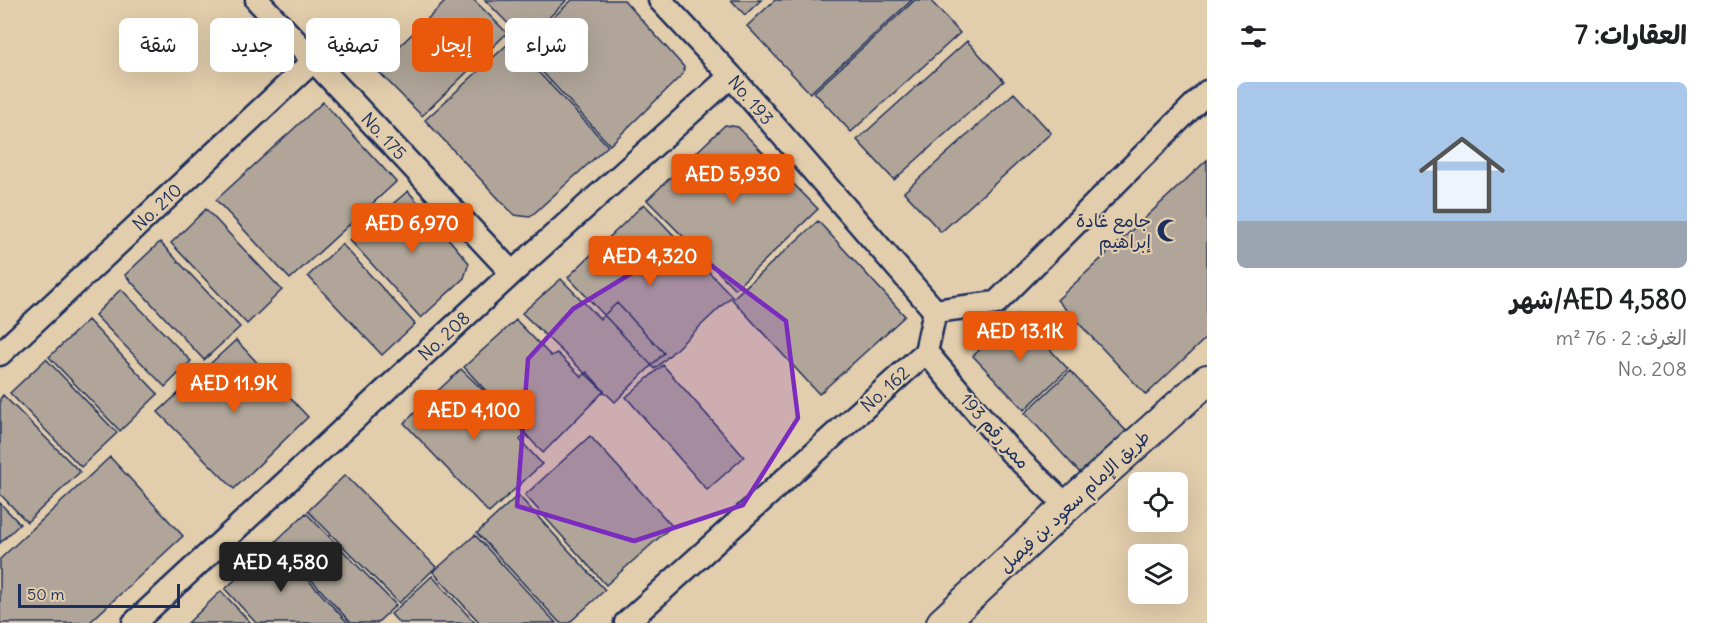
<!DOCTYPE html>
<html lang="ar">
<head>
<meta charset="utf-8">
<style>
  :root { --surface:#fff; --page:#f2f2f2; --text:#202124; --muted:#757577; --accent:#ea580c }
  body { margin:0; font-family:Delius,"Playpen Sans Arabic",sans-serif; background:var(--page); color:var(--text); direction:rtl; height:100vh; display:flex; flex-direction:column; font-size:22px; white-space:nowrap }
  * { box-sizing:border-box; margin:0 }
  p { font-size:20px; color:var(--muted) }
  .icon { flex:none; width:33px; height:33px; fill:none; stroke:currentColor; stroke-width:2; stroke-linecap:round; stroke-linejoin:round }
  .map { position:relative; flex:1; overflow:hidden; direction:ltr }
  .side { display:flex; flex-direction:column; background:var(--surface); width:510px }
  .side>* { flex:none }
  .guide { position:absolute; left:18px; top:18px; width:570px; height:54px; direction:rtl; display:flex; gap:12px }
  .tools { position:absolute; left:1128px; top:472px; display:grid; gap:12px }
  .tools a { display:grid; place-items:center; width:60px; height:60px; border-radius:9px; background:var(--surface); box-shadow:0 6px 24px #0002; font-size:30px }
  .scale { position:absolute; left:18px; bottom:15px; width:162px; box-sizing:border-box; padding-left:6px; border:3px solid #1b2f5e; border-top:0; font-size:16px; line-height:21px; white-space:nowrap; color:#1b2f5e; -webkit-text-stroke:4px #e2cdac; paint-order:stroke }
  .price { position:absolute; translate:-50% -51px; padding:0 14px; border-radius:6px; background:var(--accent); color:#fff; font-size:20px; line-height:39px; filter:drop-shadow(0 2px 3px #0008) }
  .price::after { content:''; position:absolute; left:50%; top:36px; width:18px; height:14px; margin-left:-9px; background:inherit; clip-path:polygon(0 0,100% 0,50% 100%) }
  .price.selected { background:#222; color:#fff }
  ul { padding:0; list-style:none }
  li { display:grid; align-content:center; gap:12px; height:318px; padding:0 30px }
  li span { display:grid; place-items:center; height:186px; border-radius:9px; color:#555 }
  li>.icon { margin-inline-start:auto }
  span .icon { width:108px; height:108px; fill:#fffc; stroke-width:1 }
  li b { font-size:26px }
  h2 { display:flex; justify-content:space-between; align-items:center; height:72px; padding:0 30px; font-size:26px }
  .tag { padding:0 21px; border-radius:9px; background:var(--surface); box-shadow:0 6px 24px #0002; font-size:21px; line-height:54px }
  .tag.selected { background:var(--accent); color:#fff }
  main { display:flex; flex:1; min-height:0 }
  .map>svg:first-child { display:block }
</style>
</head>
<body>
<main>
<section class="side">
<h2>العقارات: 7<svg class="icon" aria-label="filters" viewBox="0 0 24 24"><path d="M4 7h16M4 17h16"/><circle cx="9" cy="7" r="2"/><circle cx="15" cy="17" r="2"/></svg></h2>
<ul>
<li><span style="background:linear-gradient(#a9c7e8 75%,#9aa5b1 0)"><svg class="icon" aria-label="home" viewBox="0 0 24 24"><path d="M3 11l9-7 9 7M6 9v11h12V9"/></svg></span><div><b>AED 4,580/شهر</b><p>الغرف: 2 · 76 m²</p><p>No. 208</p></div></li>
</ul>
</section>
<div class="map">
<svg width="1207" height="623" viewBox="0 0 1207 623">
  <rect width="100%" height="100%" fill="#e2cdac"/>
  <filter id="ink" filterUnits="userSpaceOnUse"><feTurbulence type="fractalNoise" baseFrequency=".0167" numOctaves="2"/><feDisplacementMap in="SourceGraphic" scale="12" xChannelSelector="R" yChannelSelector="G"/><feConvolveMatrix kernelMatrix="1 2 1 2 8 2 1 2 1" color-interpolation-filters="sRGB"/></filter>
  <g filter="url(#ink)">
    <path fill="#b0a598" stroke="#1b2f5e" stroke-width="1.5" d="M447 0H474L507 33 422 116 376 69Z
      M485 0H567L525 41Z
      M572 0H624L684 67 683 74 610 145 520 48Z
      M731 0H761L745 15Z
      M775 0H912L810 93 747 26Z
      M915 0H930L960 33 851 132 814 92Z
      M967 41 1004 81 894 180 857 140Z
      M510 42 608 146 530 217 514 215 425 120Z
      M1014 93 1051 133 941 232 904 192Z
      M323 102 396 182 290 279 216 200Z
      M725 125 738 127 818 209 735 289 647 200Z
      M1207 160V337L1146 395 1057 300Z
      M408 191 469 263 464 278 421 318 350 240Z
      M644 204 732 296 655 369 568 277Z
      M206 209 282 290 247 324 171 243Z
      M818 221 905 316 819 394 732 299Z
      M160 242 240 327 204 360 125 275Z
      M342 244 415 324 382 355 308 276Z
      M561 279 600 319 617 303 664 353 615 402 522 313Z
      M121 289 191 361 165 387 95 315Z
      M1017 314 1068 369 1024 410 973 356Z
      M88 320 158 394 120 431 49 357Z
      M516 320 551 356 557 353 582 377 587 372 604 391 543 453 464 367Z
      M236 340 308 417 234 489 158 412Z
      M46 359 117 433 81 467 10 393Z
      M663 365 744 457 707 490 626 397Z
      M461 369 488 395 525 434 520 440 542 464 489 513 404 423Z
      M1070 371 1128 433 1082 475 1025 413Z
      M3 395 80 472 27 522 0 494V399Z
      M590 436 672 526 606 585 525 495Z
      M110 457 183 536 89 623H0V559Z
      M345 475 436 567 399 603 308 511Z
      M518 495 605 590 569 623H560L477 533Z
      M0 503 20 524 0 543Z
      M306 513 396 605 377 623H351L276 541Z
      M475 535 556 623H480L433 572Z
      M275 544 348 623H256L225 589Z
      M432 576 475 623H399L391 614Z
      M221 591 251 623H188Z"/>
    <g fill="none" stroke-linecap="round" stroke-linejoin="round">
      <defs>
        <path id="minor" d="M257 0 512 273
          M660 0 731 76 935 311
          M935 311 996 303 1207 92
          M926 352 1011 452 1067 506
          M0 354 313 61
          M134 623 512 273 731 76
          M626 623 926 352 935 311"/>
        <path id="major" d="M942 623 1067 506 1207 380"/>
      </defs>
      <use href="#minor" stroke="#1b2f5e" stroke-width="27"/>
      <use href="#major" stroke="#1b2f5e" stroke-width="34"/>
      <use href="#minor" stroke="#e2cdac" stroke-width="22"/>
      <use href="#major" stroke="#e2cdac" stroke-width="30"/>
    </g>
  </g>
  <path fill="#7b2cbf" fill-opacity="0.2" stroke="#7b2cbf" stroke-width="4.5" stroke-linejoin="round" d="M681 243 786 321 798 418 743 505 634 541 517 506 528 359 573 309Z"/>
  <defs>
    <symbol id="mosque-bare" viewBox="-9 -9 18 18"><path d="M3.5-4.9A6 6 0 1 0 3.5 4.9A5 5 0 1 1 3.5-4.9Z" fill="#1b2f5e" stroke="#e2cdac" stroke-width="2.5" paint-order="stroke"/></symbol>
  </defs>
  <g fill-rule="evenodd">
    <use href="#mosque-bare" x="1152" y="214" width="33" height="33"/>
  </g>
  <g text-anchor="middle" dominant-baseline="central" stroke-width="4.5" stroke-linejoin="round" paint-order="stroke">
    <g font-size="18" fill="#1b2f5e" stroke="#e2cdac">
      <text transform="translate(751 100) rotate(49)">No. 193</text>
      <text transform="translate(384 136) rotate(47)">No. 175</text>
      <text transform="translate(157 207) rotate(-43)">No. 210</text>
      <text transform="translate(444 336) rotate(-43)">No. 208</text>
      <text transform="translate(885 389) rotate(-42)">No. 162</text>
      <text transform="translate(995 431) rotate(48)">ممر رقم 193</text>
      <text transform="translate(1074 501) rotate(-43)">طريق الإمام سعود بن فيصل</text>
    </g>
    <g font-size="18" fill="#1b2f5e" stroke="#e2cdac" text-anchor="end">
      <text x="1151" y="220">جامع غادة<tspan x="1151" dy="21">إبراهيم</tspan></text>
    </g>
  </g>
</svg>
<div class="tools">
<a><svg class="icon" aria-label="locate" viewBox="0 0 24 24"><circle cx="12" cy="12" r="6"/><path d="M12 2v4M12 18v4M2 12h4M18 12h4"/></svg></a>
<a><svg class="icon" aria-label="layers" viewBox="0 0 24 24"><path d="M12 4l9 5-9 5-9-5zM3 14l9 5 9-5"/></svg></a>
</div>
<div class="scale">50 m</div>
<b class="price" style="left:733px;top:205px">AED 5,930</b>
<b class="price" style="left:412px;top:254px">AED 6,970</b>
<b class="price" style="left:650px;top:287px">AED 4,320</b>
<b class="price" style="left:1020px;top:362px">AED 13.1K</b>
<b class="price" style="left:234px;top:414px">AED 11.9K</b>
<b class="price" style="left:474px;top:441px">AED 4,100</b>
<b class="price selected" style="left:281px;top:593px">AED 4,580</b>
<div class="guide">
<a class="tag">شراء</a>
<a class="tag selected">إيجار</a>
<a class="tag">تصفية</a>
<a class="tag">جديد</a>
<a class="tag">شقة</a>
</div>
</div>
</main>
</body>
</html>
